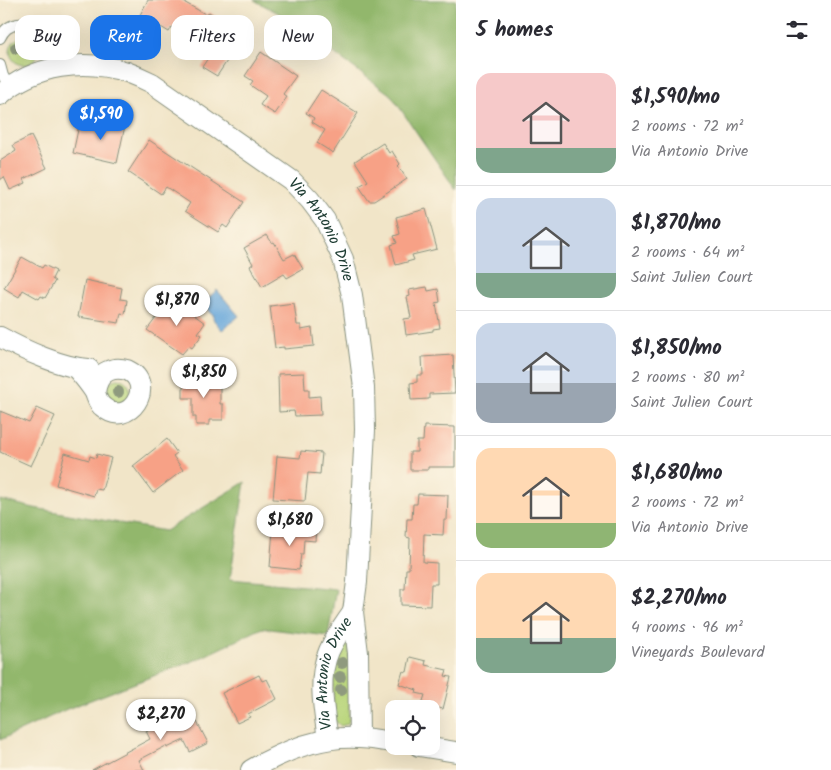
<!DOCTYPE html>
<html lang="en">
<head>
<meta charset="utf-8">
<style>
  :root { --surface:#fff; --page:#f7f7f7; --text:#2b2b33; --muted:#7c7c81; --line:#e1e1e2; --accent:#1a73e8 }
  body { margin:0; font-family:Kalam,sans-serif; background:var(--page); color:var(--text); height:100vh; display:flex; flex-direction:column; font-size:19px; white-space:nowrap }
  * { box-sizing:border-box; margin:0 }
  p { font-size:16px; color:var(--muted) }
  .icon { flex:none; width:28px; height:28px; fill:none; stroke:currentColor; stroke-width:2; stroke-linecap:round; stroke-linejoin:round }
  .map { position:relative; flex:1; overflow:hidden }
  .drawer { display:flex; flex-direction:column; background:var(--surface); width:375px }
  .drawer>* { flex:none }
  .hud { position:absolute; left:15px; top:15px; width:365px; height:45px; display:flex; gap:10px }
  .fabs { position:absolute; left:385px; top:700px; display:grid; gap:10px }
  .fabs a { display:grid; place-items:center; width:55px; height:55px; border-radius:10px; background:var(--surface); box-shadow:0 5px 20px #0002; font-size:25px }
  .price { position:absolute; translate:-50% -42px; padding:0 11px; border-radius:18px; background:#fff; color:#222; font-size:16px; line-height:32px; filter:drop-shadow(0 1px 2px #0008) }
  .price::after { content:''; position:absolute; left:50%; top:30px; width:15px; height:11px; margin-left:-8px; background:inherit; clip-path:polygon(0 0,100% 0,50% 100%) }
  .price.active { background:var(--accent); color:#fff }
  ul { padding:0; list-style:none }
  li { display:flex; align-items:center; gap:15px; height:125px; padding:0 20px }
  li+li { border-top:1px solid var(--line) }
  li span { display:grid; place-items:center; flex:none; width:140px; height:100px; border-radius:15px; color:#555 }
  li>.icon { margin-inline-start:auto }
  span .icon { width:60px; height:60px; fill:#fffc; stroke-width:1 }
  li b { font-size:21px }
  h2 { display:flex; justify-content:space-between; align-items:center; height:60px; padding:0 20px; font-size:21px }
  .pill { padding:0 18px; border-radius:15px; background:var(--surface); box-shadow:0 5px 20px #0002; font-size:18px; line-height:45px }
  .pill.active { background:var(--accent); color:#fff }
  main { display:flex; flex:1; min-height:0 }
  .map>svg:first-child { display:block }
</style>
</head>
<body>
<main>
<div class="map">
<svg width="456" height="770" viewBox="0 0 456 770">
  <rect width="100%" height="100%" fill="#fcf5e5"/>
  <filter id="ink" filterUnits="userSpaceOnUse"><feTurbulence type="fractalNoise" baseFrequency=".02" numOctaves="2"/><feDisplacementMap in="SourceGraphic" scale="10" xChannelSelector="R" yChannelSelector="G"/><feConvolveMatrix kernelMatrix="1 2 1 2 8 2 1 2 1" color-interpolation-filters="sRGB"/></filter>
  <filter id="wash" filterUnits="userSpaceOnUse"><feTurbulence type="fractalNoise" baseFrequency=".0096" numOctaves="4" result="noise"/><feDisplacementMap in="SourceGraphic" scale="20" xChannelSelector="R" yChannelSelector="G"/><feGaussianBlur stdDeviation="1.12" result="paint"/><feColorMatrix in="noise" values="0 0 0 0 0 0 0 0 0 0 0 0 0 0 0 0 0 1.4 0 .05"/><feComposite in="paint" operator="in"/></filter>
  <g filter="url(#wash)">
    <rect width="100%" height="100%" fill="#f1e5c8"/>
    <path fill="#b9d67c" stroke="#6c8a58" d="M10 51a14 14 0 1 1 28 0a14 14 0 1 1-28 0Z
      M106 391a12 12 0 1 1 24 0a12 12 0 1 1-24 0Z
      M345 643 349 645V721L347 724 341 726 335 721C333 705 330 652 345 643Z"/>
    <path fill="#92b76c" stroke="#587a50" d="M254 0H456V190L391 95 282 15Z
      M245 482 230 579 336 589 328 636 262 628 198 659 67 709 0 740V500L34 508 165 531Z"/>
    <path fill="#69a8db" stroke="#447288" d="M217 290 239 316 222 330 213 319 214 315 210 313 204 302Z"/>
    <g id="blocks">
      <path fill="#f7a186" d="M148 0H180L207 15 209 12 240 33 225 55 229 58 217 76 202 67 210 55 201 50 204 45 180 29 179 31 172 27 169 32 156 24 150 35 134 26Z
        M261 52 296 76 283 94 287 97 275 114 260 105 266 96 250 85 253 81 245 76Z
        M321 90 358 113 333 153 317 143 325 130 312 122 314 118 306 113Z
        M108 117 126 121 117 163 73 153 79 125 94 128 95 125 105 127Z
        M31 136 47 168 24 179 26 183 10 190 4 177 0 180V161L16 151 13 145Z
        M149 140 244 202 227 228 223 225 218 232 185 211 190 203 166 187 161 194 128 172Z
        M383 143 389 153 392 151 400 164 398 166 407 179 374 201H369L359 186 368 181 355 161Z
        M426 209 437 249 412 255 414 260 396 265 391 245 397 243 394 236 400 234 396 217Z
        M267 235 272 243 274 242 284 259 294 254 303 269 287 278 284 274 262 287 250 266 253 264 244 248Z
        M22 257 42 268 44 265 56 271 52 279 55 281 45 298 41 296 39 299 23 290 19 297 4 288Z
        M85 280 122 288 120 299 127 300 125 314 121 313 119 323 78 317Z
        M427 287 428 291 438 289 440 302 436 303 440 328 433 329V331L406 335 404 319 411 318 407 297 410 296 409 290Z
        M171 298 205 323 198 333 202 335 192 348 189 346 182 354 147 330Z
        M294 303 297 325H301V330L312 328 314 346 284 349V347L275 348 270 306Z
        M453 355 455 393 429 394V399L411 400 410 383 417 382V375H423L422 357Z
        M304 373 305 389H309V397L320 396 321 415 295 416 294 411 279 412 278 374Z
        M202 377V381H220V404H223V420H209V425H196V417H193V398H183V378Z
        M37 408 55 416 31 466 0 452V411L29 423Z
        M424 426 455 427V467H428V470H410V452H417V441H423Z
        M167 439 177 453 173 456 183 470 153 493 133 466Z
        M301 451 322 453 320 474 308 473 305 501 273 499 277 456 300 458Z
        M65 453 89 460 90 456 96 458 97 454 111 458 102 490 96 489 94 496 56 485Z
        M418 494 448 495 447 520H444L443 535 424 534 423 562 437 563V584H431L430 606 401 605V589H405L406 569H409L410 538 406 537 407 519H412L413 504H417Z
        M299 525 316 527 315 541 304 540 303 554H301L299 570 270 567 273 529 298 531Z
        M410 657 426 661 425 665 447 670 445 676 451 677 443 709 422 704 425 695 416 693 417 690 399 684 403 671 407 672Z
        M259 675 262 681 267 679 277 699 248 714 250 717 237 723 222 693Z
        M186 707 195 723 197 722 208 743 190 752 184 740 167 748 166 746 139 760 144 770H92L150 739 146 731 167 720 166 718Z"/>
    </g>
  </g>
  <g filter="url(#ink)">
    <use href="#blocks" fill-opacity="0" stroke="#88917e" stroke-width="1"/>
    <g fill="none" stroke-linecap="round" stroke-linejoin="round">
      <defs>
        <path id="lane" d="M0 38C4 30 8 26 18 24 42 20 51 49 56 67
          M0 65 3 76 10 87"/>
        <g id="street">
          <path id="s1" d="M0 95C34 65 84 58 127 72 135 75 144 79 152 83L291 180 310 200 325 220 343 259 352 295 364 388 365 430 357 582 353 612"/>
          <path d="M0 337C23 350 63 368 89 369"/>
          <path d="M77 369C83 376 89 383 94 391 97 396 97 403 103 407 128 430 158 384 127 370 120 368 114 368 108 371 99 375 96 383 95 393"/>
          <path id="s2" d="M328 739C324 711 317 678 329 651 335 637 345 624 353 612L358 653 359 738"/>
          <path d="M419 746 456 752"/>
          <path d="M251 770C283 751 320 735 359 738 370 738 382 741 394 742"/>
        </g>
      </defs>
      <use href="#lane" stroke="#88917e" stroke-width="12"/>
      <use href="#street" stroke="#88917e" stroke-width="22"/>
      <use href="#lane" stroke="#fff" stroke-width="10"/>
      <use href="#street" stroke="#fff" stroke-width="20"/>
    </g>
    <g fill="#8f9a7e">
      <circle cx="16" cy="48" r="6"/>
      <circle cx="118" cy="392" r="6"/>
      <circle cx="342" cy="663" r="6"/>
      <circle cx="340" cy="677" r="6"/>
      <circle cx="341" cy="690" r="6"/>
    </g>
  </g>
  <g text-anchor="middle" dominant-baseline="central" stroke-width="4" stroke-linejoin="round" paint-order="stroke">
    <g font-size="16" fill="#1f3d34" stroke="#fcf5e5">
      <text stroke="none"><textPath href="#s1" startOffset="391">Via Antonio Drive</textPath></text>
      <text stroke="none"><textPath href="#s2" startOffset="68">Via Antonio Drive</textPath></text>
    </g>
  </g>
</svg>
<div class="fabs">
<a><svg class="icon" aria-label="locate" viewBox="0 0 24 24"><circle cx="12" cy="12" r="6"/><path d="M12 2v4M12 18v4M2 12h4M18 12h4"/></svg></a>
</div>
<b class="price active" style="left:101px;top:141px">$1,590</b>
<b class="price" style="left:177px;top:327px">$1,870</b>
<b class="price" style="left:204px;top:399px">$1,850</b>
<b class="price" style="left:290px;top:547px">$1,680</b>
<b class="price" style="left:161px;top:741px">$2,270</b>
<div class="hud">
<a class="pill">Buy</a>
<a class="pill active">Rent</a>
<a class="pill">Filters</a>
<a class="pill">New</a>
</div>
</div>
<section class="drawer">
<h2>5 homes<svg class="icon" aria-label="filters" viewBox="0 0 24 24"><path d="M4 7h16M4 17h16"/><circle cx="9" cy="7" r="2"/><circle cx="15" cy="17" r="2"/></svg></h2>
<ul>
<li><span style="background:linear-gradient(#f6c9c9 75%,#7fa58c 0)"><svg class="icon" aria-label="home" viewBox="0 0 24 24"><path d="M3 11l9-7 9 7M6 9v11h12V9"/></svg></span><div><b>$1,590/mo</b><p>2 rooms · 72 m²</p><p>Via Antonio Drive</p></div></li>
<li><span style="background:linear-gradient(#c9d6e8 75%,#7fa58c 0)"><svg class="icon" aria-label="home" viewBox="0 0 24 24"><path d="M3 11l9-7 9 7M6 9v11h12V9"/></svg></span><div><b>$1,870/mo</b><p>2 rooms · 64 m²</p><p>Saint Julien Court</p></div></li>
<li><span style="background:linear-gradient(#c9d6e8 60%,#9aa5b1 0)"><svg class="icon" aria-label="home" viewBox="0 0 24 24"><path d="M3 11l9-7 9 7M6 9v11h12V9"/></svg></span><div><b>$1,850/mo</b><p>2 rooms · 80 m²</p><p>Saint Julien Court</p></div></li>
<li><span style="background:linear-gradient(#ffd9b3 75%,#8fb573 0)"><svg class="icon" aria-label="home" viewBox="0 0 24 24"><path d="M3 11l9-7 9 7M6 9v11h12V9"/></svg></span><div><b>$1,680/mo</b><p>2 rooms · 72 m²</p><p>Via Antonio Drive</p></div></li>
<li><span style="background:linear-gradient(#ffd9b3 65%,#7fa58c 0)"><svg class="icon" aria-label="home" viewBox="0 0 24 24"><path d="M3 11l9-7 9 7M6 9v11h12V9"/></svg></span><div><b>$2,270/mo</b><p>4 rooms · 96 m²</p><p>Vineyards Boulevard</p></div></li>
</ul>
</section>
</main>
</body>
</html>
